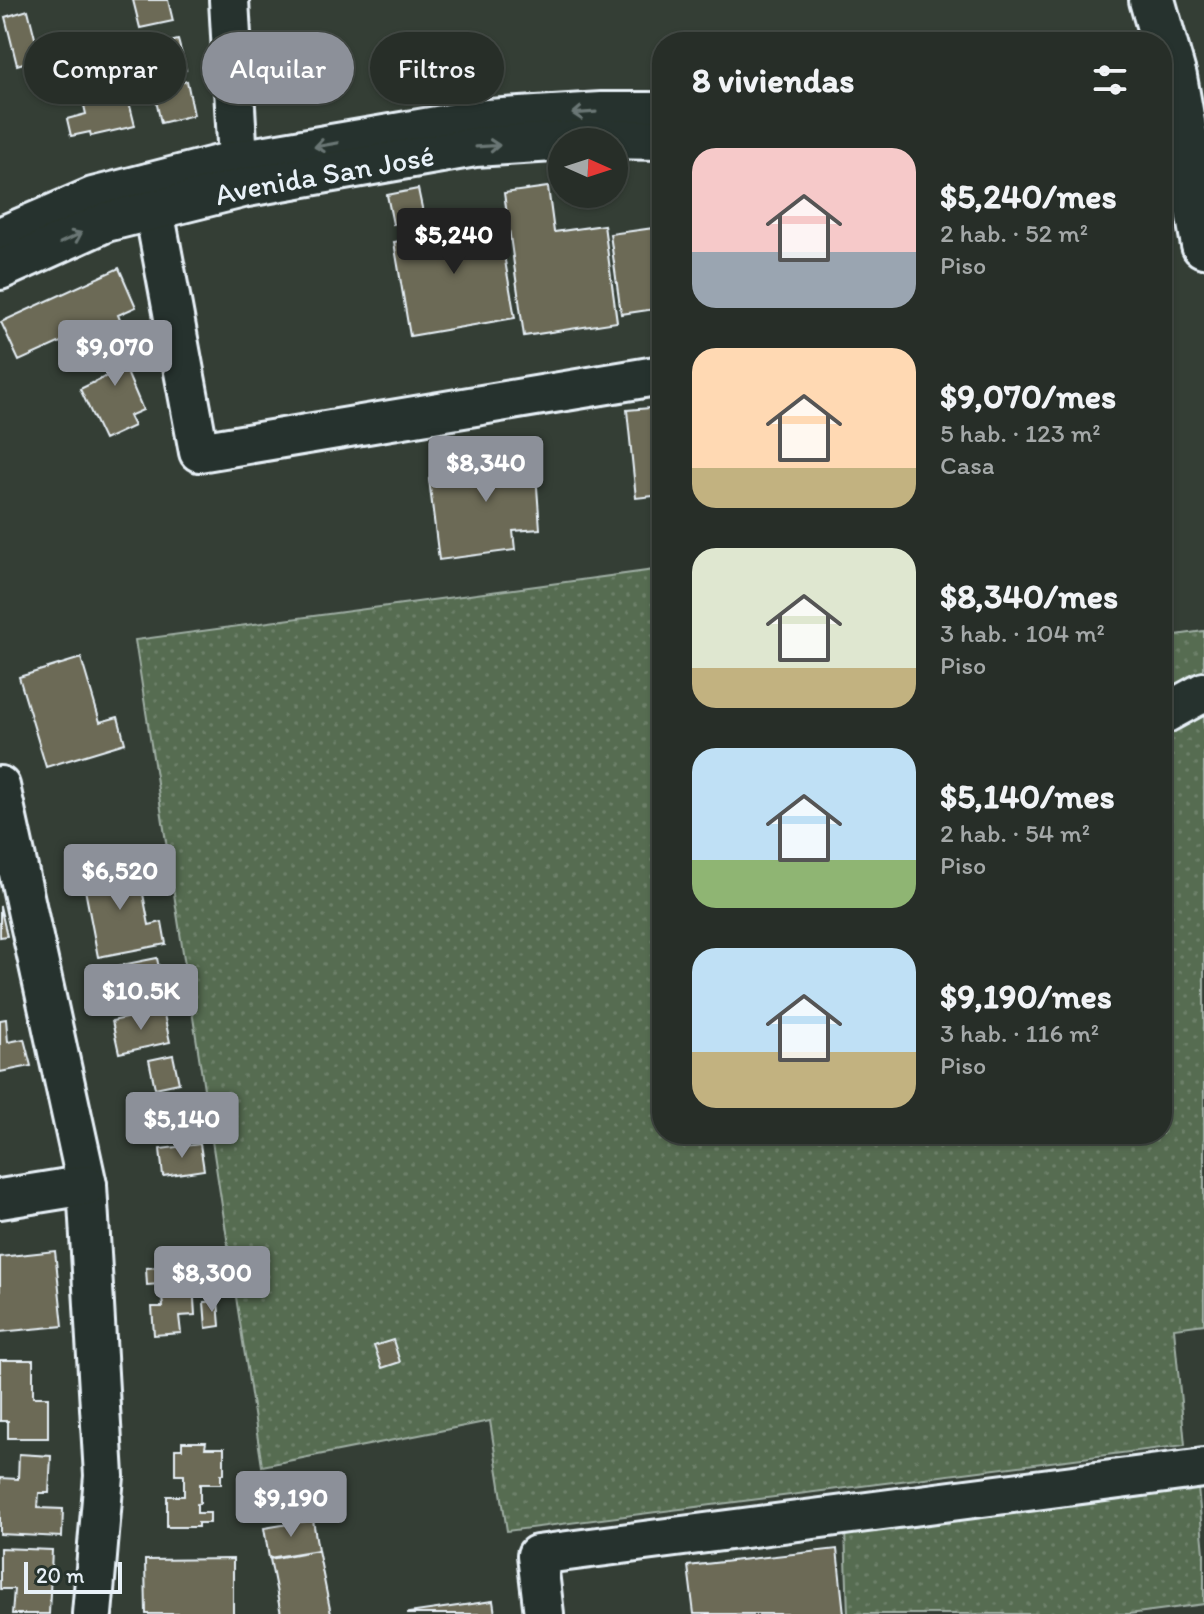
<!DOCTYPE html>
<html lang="es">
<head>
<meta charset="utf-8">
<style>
  :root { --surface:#272e28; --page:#2f3630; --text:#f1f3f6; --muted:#a4a8a8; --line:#434a45; --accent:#8c9099 }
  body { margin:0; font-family:Itim,sans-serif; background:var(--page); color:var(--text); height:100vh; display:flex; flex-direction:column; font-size:30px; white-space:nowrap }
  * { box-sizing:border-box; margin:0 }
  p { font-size:26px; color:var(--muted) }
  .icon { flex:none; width:44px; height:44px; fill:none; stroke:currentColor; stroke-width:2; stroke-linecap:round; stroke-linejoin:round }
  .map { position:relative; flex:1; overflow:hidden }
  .details { position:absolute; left:652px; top:32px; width:520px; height:1112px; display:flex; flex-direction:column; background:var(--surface); border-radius:32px; box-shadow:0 2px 6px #0004,0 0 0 2px var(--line) }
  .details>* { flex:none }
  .banner { position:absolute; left:24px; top:32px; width:508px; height:72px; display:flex; gap:16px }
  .needle { width:52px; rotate:93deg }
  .controls { position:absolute; left:548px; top:128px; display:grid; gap:16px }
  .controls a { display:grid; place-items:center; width:80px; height:80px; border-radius:50%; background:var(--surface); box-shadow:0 2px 6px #0004,0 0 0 2px var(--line); font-size:40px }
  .scale { position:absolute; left:24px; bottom:20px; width:98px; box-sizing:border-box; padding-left:8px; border:4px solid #e8f1f8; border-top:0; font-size:22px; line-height:28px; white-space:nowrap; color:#e8f1f8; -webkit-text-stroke:6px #26332d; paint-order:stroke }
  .price { position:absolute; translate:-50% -68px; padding:0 18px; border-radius:8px; background:var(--accent); color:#fff; font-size:26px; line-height:52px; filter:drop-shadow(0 2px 4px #0008) }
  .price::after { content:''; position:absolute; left:50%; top:48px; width:24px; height:18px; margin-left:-12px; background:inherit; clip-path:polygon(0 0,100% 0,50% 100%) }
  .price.active { background:#222; color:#fff }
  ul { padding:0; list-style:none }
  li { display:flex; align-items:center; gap:24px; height:200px; padding:0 40px }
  li span { display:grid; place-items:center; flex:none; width:224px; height:160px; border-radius:24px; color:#555 }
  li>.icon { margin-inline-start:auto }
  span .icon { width:96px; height:96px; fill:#fffc; stroke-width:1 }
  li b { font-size:34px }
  h2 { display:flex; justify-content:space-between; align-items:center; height:96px; padding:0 40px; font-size:34px }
  .tag { padding:0 28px; border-radius:36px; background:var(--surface); box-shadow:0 2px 6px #0004,0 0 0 2px var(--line); font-size:28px; line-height:72px }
  .tag.active { background:var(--accent); color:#fff }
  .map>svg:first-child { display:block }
</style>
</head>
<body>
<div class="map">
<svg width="1204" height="1614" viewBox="0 0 1204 1614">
  <defs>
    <pattern id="grass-dots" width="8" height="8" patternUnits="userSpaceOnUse" patternTransform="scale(2)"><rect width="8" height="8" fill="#566c51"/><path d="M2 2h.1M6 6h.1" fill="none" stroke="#6e816b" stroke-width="1.8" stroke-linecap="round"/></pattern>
  </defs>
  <rect width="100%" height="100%" fill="#343e35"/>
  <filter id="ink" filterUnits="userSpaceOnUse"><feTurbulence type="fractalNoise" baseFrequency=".0125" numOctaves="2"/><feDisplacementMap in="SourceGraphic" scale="16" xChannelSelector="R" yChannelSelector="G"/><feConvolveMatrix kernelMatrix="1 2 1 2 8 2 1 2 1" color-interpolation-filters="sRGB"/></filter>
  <g filter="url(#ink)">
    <path fill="url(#grass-dots)" stroke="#9faea4" stroke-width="2" d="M662 569V1134H1162V637L1204 631V1324L1174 1328 1185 1445 507 1531 490 1421 262 1466 135 640Z
      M1198 1488 1204 1553V1604L1129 1614H848L845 1530Z"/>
    <path fill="#6c6b56" stroke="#e8f1f8" stroke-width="2" d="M133 0H168L173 21 140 28Z
      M28 10 40 58 17 65 5 17Z
      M178 40 186 70 162 76 164 87 187 81 194 115 161 123 155 96 129 102 135 126 91 136 90 132 71 136 67 119 86 114 76 71 120 61 122 70 133 67 130 52Z
      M548 187 554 232 604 225 617 322 524 336 504 193Z
      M418 189 424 217 393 224 387 195Z
      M497 215 515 318 410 336 394 242 411 239 409 231Z
      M661 227 662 308 621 314 610 234Z
      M119 268 136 307 118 315 125 332 92 347 85 331 19 361 1 322Z
      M135 333 147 360 126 370 143 410 129 416 134 426 104 440 80 389 107 376 96 351Z
      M662 407V495L636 498 627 410Z
      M534 445 540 529 513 531 515 550 439 560 429 479 447 476 446 465 498 458 497 448Z
      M81 658 100 722 118 717 125 743 46 767 19 677Z
      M137 863 149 925 162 922 166 944 98 957 82 874Z
      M0 906 7 936 0 937Z
      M157 958 165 999 121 1007 119 1000 94 1006 87 972Z
      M163 1010 170 1042 119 1053 112 1021Z
      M6 1019 8 1042 24 1039 31 1066 0 1072V1020Z
      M173 1055 179 1083 155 1088 149 1060Z
      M200 1144 204 1170 163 1176 160 1149Z
      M55 1251 63 1326 0 1332V1257Z
      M159 1267 160 1284 147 1285 146 1268Z
      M193 1283 195 1315 179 1316 181 1333 154 1335 152 1307H163L161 1285Z
      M218 1301 220 1326 206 1328 204 1302Z
      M393 1340 400 1362 382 1368 374 1346Z
      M0 1360H33V1397H48V1438H8V1421H0Z
      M182 1442H206L205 1448H224V1474H221V1484H200V1503L197 1504V1513H210V1523H198V1527H167V1496H184V1475H175V1449H182Z
      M19 1454 51 1456 49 1493H39L38 1508 63 1509 62 1537 0 1534V1478L18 1479Z
      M313 1520 318 1550 269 1558 264 1528Z
      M0 1548 52 1550 49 1614H12L14 1589H0Z
      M837 1549 844 1614H694L688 1566Z
      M318 1550 331 1614H281L270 1559Z
      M233 1559V1614H146L145 1560Z
      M493 1601 495 1614H408V1613Z"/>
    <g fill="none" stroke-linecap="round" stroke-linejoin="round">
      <defs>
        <g id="street">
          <path d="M229 0 238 160"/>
          <path d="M149 183 199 452 662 375"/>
          <path d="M0 237 93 197 238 160 472 120 602 112H662"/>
          <path id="s1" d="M0 270 106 222 247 187 475 147 602 139 662 140"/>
          <path d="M1162 715 1204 692"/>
          <path d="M0 786 87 1185 104 1476 92 1614"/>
          <path d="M0 1199 87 1185"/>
          <path d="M544 1614 537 1555 1204 1468"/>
        </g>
        <path id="secondary" d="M1152 0 1174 77 1204 245"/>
      </defs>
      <use href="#street" stroke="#e8f1f8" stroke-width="44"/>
      <use href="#secondary" stroke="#e8f1f8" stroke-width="50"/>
      <use href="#street" stroke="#26332d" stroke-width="38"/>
      <use href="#secondary" stroke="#26332d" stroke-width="44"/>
    </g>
    <defs><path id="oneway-shaft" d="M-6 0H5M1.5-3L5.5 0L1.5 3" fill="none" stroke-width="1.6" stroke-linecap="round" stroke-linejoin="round" transform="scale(2)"/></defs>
    <g stroke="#6a7674">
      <use href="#oneway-shaft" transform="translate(584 113) rotate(176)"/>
      <use href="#oneway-shaft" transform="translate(326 145) rotate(170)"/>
      <use href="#oneway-shaft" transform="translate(488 146) rotate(-4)"/>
      <use href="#oneway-shaft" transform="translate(71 238) rotate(-25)"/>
    </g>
  </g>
  <g text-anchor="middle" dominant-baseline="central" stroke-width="6" stroke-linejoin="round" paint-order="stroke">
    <g font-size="30" fill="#e8f1f8" stroke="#26332d">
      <text stroke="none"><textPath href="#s1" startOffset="340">Avenida San José</textPath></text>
    </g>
  </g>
</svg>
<div class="controls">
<a><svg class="needle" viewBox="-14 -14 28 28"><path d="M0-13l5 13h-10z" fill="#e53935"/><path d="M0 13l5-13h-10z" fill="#a4a8a8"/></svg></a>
</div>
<div class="scale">20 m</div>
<b class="price active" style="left:454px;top:276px">$5,240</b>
<b class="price" style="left:115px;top:388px">$9,070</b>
<b class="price" style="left:486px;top:504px">$8,340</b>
<b class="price" style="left:120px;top:912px">$6,520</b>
<b class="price" style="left:141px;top:1032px">$10.5K</b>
<b class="price" style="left:182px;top:1160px">$5,140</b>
<b class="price" style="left:212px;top:1314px">$8,300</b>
<b class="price" style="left:291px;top:1539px">$9,190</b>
<div class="banner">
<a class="tag">Comprar</a>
<a class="tag active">Alquilar</a>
<a class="tag">Filtros</a>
</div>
<section class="details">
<h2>8 viviendas<svg class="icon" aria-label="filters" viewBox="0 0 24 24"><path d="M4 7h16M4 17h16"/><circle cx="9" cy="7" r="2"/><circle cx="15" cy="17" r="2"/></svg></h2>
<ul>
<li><span style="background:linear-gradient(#f6c9c9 65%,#9aa5b1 0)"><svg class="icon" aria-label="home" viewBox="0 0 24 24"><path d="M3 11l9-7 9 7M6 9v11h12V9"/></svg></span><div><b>$5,240/mes</b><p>2 hab. · 52 m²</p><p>Piso</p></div></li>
<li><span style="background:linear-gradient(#ffd9b3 75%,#c2b280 0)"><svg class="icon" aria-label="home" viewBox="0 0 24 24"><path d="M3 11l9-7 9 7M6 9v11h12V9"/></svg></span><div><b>$9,070/mes</b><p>5 hab. · 123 m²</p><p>Casa</p></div></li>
<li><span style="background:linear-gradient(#dfe7d0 75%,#c2b280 0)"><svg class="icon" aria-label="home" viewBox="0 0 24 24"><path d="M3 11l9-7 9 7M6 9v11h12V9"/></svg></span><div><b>$8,340/mes</b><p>3 hab. · 104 m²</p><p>Piso</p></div></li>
<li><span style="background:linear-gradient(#bfe0f5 70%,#8fb573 0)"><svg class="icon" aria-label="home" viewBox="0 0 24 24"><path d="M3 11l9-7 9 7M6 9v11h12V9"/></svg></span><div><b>$5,140/mes</b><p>2 hab. · 54 m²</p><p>Piso</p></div></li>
<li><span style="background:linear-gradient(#bfe0f5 65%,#c2b280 0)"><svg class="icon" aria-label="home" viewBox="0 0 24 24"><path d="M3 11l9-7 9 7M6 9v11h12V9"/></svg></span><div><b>$9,190/mes</b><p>3 hab. · 116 m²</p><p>Piso</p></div></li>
</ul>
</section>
</div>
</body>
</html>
